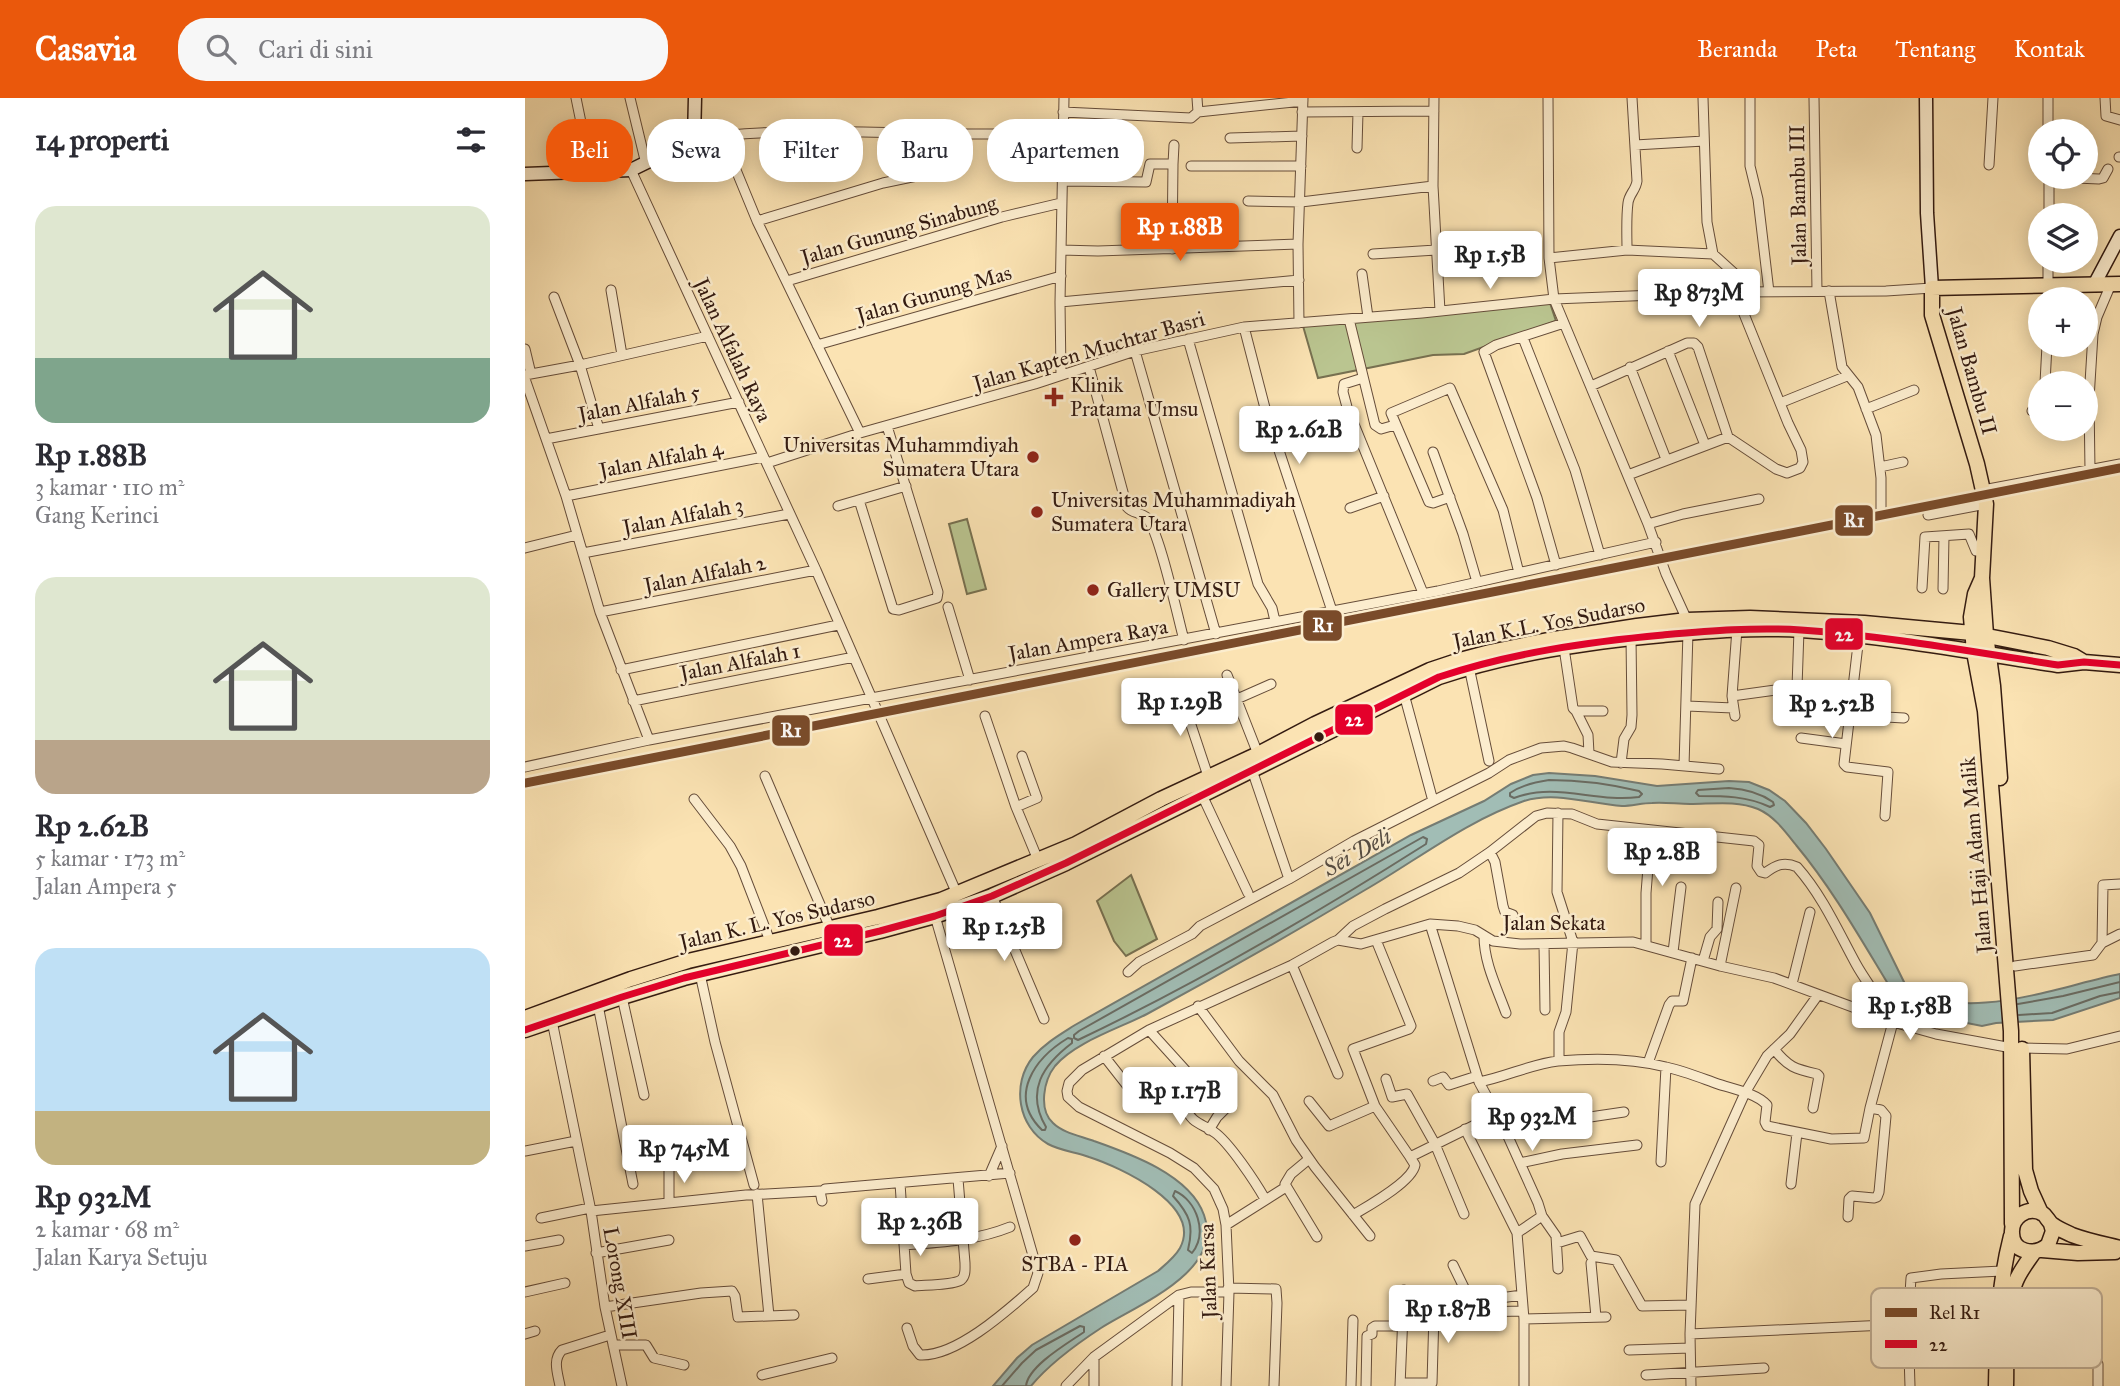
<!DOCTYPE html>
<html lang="id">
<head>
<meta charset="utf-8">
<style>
  :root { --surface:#fff; --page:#f7f7f7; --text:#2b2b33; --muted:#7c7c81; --accent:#ea580c }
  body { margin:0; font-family:"IM FELL Great Primer",serif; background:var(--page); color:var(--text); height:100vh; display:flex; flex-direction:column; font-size:26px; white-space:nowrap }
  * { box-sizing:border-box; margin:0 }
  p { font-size:23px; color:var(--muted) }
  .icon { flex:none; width:38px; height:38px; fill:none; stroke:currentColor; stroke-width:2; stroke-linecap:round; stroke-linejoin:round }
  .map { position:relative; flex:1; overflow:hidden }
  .sheet { display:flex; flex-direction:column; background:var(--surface); width:525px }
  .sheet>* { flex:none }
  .banner { position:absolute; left:21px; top:21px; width:665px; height:63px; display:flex; gap:14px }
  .fabs { position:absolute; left:1503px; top:21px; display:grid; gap:14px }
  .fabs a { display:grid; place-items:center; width:70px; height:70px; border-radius:50%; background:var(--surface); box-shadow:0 4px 18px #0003; font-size:35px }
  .price { position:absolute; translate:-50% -60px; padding:0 16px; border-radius:7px; background:#fff; color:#222; font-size:23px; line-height:46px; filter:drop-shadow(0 2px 4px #0008) }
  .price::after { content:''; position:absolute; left:50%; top:42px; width:21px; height:16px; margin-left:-10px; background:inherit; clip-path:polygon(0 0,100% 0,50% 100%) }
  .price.on { background:var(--accent); color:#fff }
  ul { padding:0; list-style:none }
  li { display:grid; align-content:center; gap:14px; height:371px; padding:0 35px }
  li span { display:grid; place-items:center; height:217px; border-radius:21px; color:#555 }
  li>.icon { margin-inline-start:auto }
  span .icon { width:126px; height:126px; fill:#fffc; stroke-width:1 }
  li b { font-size:30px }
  h2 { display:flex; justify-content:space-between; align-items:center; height:84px; padding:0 35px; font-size:30px }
  .chip { padding:0 24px; border-radius:28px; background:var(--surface); box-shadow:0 4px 18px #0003; font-size:24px; line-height:63px }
  .chip.on { background:var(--accent); color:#fff }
  header { display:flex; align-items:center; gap:42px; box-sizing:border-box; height:98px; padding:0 35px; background:var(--accent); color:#fff }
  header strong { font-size:33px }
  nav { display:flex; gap:38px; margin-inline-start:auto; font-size:24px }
  .search { width:490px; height:63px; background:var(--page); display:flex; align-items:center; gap:18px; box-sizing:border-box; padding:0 24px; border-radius:28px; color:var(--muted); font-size:26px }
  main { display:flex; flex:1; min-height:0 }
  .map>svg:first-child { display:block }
</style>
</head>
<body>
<header>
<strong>Casavia</strong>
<div class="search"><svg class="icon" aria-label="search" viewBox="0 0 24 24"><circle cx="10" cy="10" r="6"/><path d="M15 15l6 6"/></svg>Cari di sini</div>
<nav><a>Beranda</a><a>Peta</a><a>Tentang</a><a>Kontak</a></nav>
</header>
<main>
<section class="sheet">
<h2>14 properti<svg class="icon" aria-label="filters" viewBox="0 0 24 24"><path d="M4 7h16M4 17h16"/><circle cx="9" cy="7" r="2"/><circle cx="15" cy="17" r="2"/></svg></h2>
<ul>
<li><span style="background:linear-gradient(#dfe7d0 70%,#7fa58c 0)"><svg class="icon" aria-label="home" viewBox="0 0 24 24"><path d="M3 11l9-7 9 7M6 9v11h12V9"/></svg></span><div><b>Rp 1.88B</b><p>3 kamar · 110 m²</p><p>Gang Kerinci</p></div></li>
<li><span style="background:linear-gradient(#dfe7d0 75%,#b9a48a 0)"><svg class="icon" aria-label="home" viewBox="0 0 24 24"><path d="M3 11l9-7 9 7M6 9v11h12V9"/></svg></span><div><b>Rp 2.62B</b><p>5 kamar · 173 m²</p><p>Jalan Ampera 5</p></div></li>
<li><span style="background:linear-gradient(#bfe0f5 75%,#c2b280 0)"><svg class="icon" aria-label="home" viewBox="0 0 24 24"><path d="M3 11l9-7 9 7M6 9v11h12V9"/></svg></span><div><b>Rp 932M</b><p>2 kamar · 68 m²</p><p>Jalan Karya Setuju</p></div></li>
</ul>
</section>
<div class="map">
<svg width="1595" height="1288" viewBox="0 0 1595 1288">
  <rect width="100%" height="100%" fill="#fbe3b3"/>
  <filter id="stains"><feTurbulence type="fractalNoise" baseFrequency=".00286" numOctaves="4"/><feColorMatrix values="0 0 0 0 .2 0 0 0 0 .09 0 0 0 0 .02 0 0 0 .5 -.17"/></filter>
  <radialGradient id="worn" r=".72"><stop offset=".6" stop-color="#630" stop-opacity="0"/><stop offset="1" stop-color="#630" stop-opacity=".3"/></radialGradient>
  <path fill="#bac590" stroke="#777050" stroke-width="2" d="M1025 205 1031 223 939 256 908 257 793 280 778 228Z
    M442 421 461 491 442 496 424 426Z
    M606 777 632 841 601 858 589 843 572 803Z"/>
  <path fill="#a1bdb5" stroke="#757c73" stroke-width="2" d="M1024 675 1070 678 1132 688 1204 683 1224 684 1244 692 1260 703 1281 725 1301 751 1345 815 1380 886C1434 929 1534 888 1595 876V900L1528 922 1471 925 1457 928 1391 915 1384 912 1371 899C1339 847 1310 794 1271 747 1260 733 1249 718 1233 711 1211 702 1187 706 1165 706 1152 706 1140 704 1127 705 1117 705 1107 708 1097 708 1065 706 1031 693 999 703 941 723 892 762 840 792 768 835 696 876 622 916 595 930 550 944 530 968 519 982 513 1011 528 1025 538 1035 556 1038 569 1043 606 1056 665 1077 679 1117 700 1173 612 1207 576 1230 550 1247 525 1265 506 1288H468L492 1260 507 1247 633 1173C641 1166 650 1159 655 1150 678 1107 595 1069 564 1059 551 1054 536 1053 523 1046 493 1029 486 986 508 959 520 945 536 936 550 927L886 737 959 703 986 686 1008 677Z"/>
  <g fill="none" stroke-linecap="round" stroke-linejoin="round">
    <path stroke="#6a6c63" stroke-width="2" d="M1024 682C1055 682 1085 686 1114 693L1117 696 1114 699C1071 705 1031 684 989 700L985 698V695C997 687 1010 684 1024 682Z
      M1204 690C1220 691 1234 694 1248 704L1249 707 1245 709C1222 698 1199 698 1174 698L1171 695 1173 692Z
      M898 739 902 741 901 746C789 817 673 885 553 942L549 940V937L554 933Z
      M1493 906 1538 898 1595 884
      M1494 917 1527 915 1575 898 1595 894
      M543 940 547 941V945C518 967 500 993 521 1029L520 1032H517C482 998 510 960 543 940Z
      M650 1093C672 1103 683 1135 667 1155L663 1152C669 1127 665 1117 648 1098Z
      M477 1288 497 1265 511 1252 555 1228 559 1229V1234C543 1245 503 1268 501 1288"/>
    <defs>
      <path id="street" d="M51 0 66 73
        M105 0 121 66
        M672 0 673 14
        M909 0 908 88 915 213
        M1023 0 1024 160 1029 201 1123 426 1141 476 1162 522
        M1178 0 1182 124 1188 156
        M1225 0V68L1233 101 1244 194
        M1289 0 1292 193
        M1523 0V33
        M1580 0 1581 18 1595 22
        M538 14 666 20 673 14 778 3
        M777 14 909 13
        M378 36 381 80
        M197 38 232 123 335 335
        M705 40 777 38
        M169 41C267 27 369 37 468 36 491 36 514 36 537 34
        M1110 47 1179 43
        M832 50 833 14
        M1594 59H1595
        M648 66 649 47
        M1464 67 1468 0
        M666 68H776
        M106 72 291 472 432 796
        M1528 79 1574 81 1578 80 1583 71
        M537 83 621 84 625 66H648L647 151
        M723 103 776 104 908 88
        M1524 117V79
        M232 123 358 85 435 69
        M536 152 573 153 773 146
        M1102 152C1102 137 1101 120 1103 105 1104 96 1111 92 1112 83L1107 0
        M848 156 911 152
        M1024 160 1102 152 1188 156 1230 194
        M837 176 843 219
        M262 183 477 119 536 105
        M86 192 97 257
        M1304 193 1317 269 1333 289 1351 337 1356 380V410
        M29 199 55 267 74 331
        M1523 201V163
        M535 204 774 182
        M824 221 850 327 856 331 870 327
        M774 225 773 146 778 0
        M719 229 740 310 807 513
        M998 240 1050 372 1075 457
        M663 241 733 486 747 510 750 523
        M292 247 536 178
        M0 251 6 276
        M610 253 691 536
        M1143 253 1180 347
        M564 269 602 409C607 415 614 414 621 419 634 430 653 521 659 542
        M1105 269 1141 361
        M0 277 55 267 183 238
        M536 277 535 204 539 0
        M838 280 819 286 818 294 822 309 898 495
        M0 281 41 398 75 514 124 642
        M1520 285 1522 247
        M1066 288 1162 245H1169L1173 249 1203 339
        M1255 305 1322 278
        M1341 311 1389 292
        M1507 313 1516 297
        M21 341 214 304
        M908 354 938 436 952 484
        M242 365 335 335 510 286 610 253 719 229 897 215 1029 201 1207 194 1361 193 1407 190
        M1355 369 1378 364
        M1565 372 1564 301 1568 236 1572 219 1586 186
        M1103 377 1203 339 1251 371 1262 375 1275 370 1278 364 1276 352 1263 325 1217 211 1207 194
        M1458 392 1595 366
        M41 398 238 359
        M925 399 908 405 904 404 866 315 925 290 978 412 994 475
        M334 402 368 511 374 512 412 500 413 494 362 328
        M313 408 381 388
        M825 410 859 398
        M1403 417 1461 406
        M1123 426 1158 416 1234 401
        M0 450 52 437
        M58 455 264 416
        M1031 467 1012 400 959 254 971 247 1039 225
        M1397 490 1400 439 1444 436 1451 453H1459
        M1418 491 1419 438
        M423 509 445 582
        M75 514 291 472
        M1334 538 1319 666 1322 669 1363 674 1360 718
        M1039 550 1048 610 1051 613H1078
        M944 569 964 663
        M96 572 313 527
        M702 577 733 656
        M654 591 683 678
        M879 596 908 703 964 675 984 662 1016 650 1039 648 1047 650 1087 664 1137 666 1194 671
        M1207 598 1272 589 1274 532
        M712 601 746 586
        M1278 601 1325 608
        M108 603 329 559
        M1162 608 1208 610
        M1051 613 1063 637 1064 655
        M1325 617 1379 620
        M460 618 491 709 513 762
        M1210 618 1207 598 1212 531
        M1276 640 1321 646
        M1096 665 1099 641 1106 629 1107 617 1106 540
        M1159 668 1163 534
        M0 669 124 642 913 493 1131 444
        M727 672 764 781 829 743 908 703
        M240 678 305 830
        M677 697 723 795
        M169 701 205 748 216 768 245 843
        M491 709 512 700 497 658
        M1033 715 1032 794 1048 844 1041 914 1034 934V963
        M965 754 970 764 978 808 980 814 988 817
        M467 798 519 921
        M905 826 954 984 981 1034 1013 1105 1017 1118 992 1135 999 1221V1288
        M959 838C959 865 972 890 981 915
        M813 842 828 828 860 811 934 775 965 754 1011 718 1022 715 1047 716 1072 726 1229 743 1234 747 1232 768 1236 774 1240 775C1251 767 1259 763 1272 769 1297 797 1313 833 1331 866 1342 886 1356 901 1364 922
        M851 842 886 928 884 931 828 951 850 1008 885 1059 970 1017
        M1577 845 1595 836
        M1019 846 1020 912
        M1121 847V795L1126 732
        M1148 854 1156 789
        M1178 863 1185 839 1192 831 1193 804
        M767 867 813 976
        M1195 868 1211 790
        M1490 868 1568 857 1577 845 1578 787 1595 786
        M603 874 614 864 667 836 675 828 764 781
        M175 876 190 944 229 1087
        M1267 886 1285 814
        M97 899 119 997
        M73 907 108 1086
        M673 908 714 963 748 997 771 1042 790 1069 845 1138
        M27 923 66 1113 80 1209 97 1288
        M624 932 672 985 671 992 661 1009C665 1025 678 1026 689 1034 704 1044 731 1085 740 1101
        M1496 950 1542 951 1595 938
        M1249 951C1263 969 1270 971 1292 976L1294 978 1288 1010
        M579 958 608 995
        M1123 965 1144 907 1147 903H1158L1167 860
        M861 981 867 999 882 996 910 1046 939 1116
        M908 983 918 979 924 987 952 978
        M954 984C981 979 1006 966 1033 963 1068 960 1107 960 1141 969 1159 973 1176 980 1193 986 1208 991 1231 995 1242 1007L1240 1024 1242 1028 1306 1041 1339 1040 1345 1010 1368 924
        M673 987 677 985 680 986 701 1010 692 1019 684 1032
        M784 1003 804 1028 850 1008
        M940 1031 992 1135
        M981 1034 1011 1027 1099 1014
        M0 1053 51 1043
        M784 1061 766 1076 760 1086 792 1139
        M1136 1064 1141 969
        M995 1065 1037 1056 1112 1047
        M464 1078 477 1048
        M1266 1086 1272 1035
        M300 1091 485 1075
        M232 1096 244 1218
        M144 1105V1068
        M66 1113 221 1097 295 1093 297 1103
        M828 1117C843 1108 887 1084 890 1067L885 1059
        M1017 1118 1031 1138 1033 1171
        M1323 1119 1324 1101 1327 1098 1349 1100 1352 1099 1354 1094 1361 1018 1356 1012 1345 1010
        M16 1120 65 1110
        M701 1127 761 1089
        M1032 1145 1055 1138 1066 1158 1091 1162 1117 1208 1166 1207
        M379 1147C416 1144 450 1143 485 1129
        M0 1148 34 1142
        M71 1155 144 1142
        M1066 1165 1071 1219
        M928 1167 946 1204 997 1197
        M381 1176 384 1185 390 1188C400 1187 429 1187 436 1182 441 1178 440 1171 440 1165L433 1081
        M343 1181 381 1176 375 1085
        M703 1190 751 1191 752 1205 749 1288
        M0 1194 40 1185
        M80 1209 176 1195 207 1193 210 1198 213 1219 269 1217
        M999 1221 1081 1219
        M382 1230 388 1248 395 1257C431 1259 482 1213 508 1190L513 1175 507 1154 410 818
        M0 1236 10 1233
        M1165 1236 1383 1226
        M88 1247H121L129 1260 159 1267
        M1104 1252 1165 1250
        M1573 1266V1288
        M237 1277 307 1260
        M1121 1277 1239 1270
        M876 1285H907L909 1215 998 1213
        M35 1288C33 1276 27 1262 37 1252L85 1237
        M541 1288 569 1259 654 1197 666 1194H704
        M569 1288V1259
        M652 1288 654 1197
        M701 1288 704 1194 701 1127 698 1111 689 1091 669 1070 645 1055 554 1009 543 999 542 993 544 985 557 972 624 932 767 867 808 844 813 842 836 846 905 826 933 828 950 832 968 843 995 846 1108 844 1195 868 1249 880 1368 924 1411 936 1487 950
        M826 1288 828 1222
        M841 1288 842 1238 847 1236V1230L850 1228H877
        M875 1288 879 1192
        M1166 1288 1165 1236 1170 1106 1220 995 1242 958 1265 936 1293 897
        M1385 1288 1383 1226 1386 1180 1416 1176 1477 1173"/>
      <path id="secondary" d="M1401 0 1402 115 1407 190
        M0 76 106 72 169 41 170 0
        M1569 187 1595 138"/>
      <path id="primary" d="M1457 480 1461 537 1468 588 1475 680
        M0 920 106 881 163 863 353 819 416 802 551 746 636 701 733 656 790 626 905 572 935 562 965 554 1023 542 1112 528 1162 522 1225 520 1339 525 1447 535 1523 550 1549 558 1559 564
        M0 932 97 899 159 880 355 833 410 818 467 798 541 765 914 579C986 555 1062 544 1138 537 1184 533 1229 529 1276 532 1362 538 1448 554 1533 567L1559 564 1595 567
        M1497 951 1500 1072 1506 1093 1516 1115
        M1487 1126 1486 933 1460 613 1449 554 1446 519 1450 496 1457 480 1461 406 1452 366 1407 217V190L1595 186
        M1526 1126 1528 1133 1523 1147C1510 1158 1487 1155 1487 1135 1486 1119 1502 1108 1517 1115 1522 1118 1523 1124 1528 1127 1533 1131 1541 1134 1547 1137 1563 1143 1579 1146 1595 1150
        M1517 1152 1553 1155 1590 1154
        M1471 1288C1472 1235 1473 1189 1486 1138
        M1481 1288C1482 1256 1478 1212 1491 1183 1495 1173 1503 1163 1509 1154"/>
    </defs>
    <use href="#street" stroke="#664d3a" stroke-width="11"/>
    <use href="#secondary" stroke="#341b11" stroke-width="15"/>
    <use href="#primary" stroke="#341b11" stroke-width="17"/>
    <use href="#street" stroke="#fcedce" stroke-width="9"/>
    <use href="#secondary" stroke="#fcedce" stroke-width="12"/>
    <use href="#primary" stroke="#fbe3b3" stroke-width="14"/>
    <defs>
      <path id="bus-1" d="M0 932 97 899 159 880 355 833 410 818 467 798 541 765 914 579C986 555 1062 544 1138 537 1184 533 1229 529 1276 532 1362 538 1448 554 1533 567L1559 564 1595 567"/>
    </defs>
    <use href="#bus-1" stroke="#fcedce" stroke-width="12"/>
    <use href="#bus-1" stroke="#e4002b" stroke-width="7"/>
    <defs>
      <path id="rail-1" d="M0 685 1595 370"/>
    </defs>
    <use href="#rail-1" stroke="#fcedce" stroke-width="14"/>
    <use href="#rail-1" stroke="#7a4b2a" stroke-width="9"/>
  </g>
  <g fill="#8f2418" stroke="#fcedce" stroke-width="2.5">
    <path d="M525.5 288.5h7v7h7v7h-7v7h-7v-7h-7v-7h7z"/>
    <circle cx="508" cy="359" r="7"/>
    <circle cx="512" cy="414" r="7"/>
    <circle cx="568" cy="492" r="7"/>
    <circle cx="550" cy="1142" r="7"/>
  </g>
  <g fill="#341b11" stroke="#fcedce" stroke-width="2.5">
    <circle cx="794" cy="639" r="6"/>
    <circle cx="270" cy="853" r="6"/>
  </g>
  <g text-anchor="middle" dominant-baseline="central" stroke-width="5" stroke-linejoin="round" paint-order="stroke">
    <g font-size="21" fill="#341b11" stroke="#fcedce">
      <text transform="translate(1273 97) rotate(-91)">Jalan Bambu III</text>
      <text transform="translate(374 132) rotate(-16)">Jalan Gunung Sinabung</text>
      <text transform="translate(409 196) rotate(-16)">Jalan Gunung Mas</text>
      <text transform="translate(208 252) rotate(65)">Jalan Alfalah Raya</text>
      <text transform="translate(564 253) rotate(-16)">Jalan Kapten Muchtar Basri</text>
      <text transform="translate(1447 273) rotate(74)">Jalan Bambu II</text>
      <text transform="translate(114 305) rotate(-11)">Jalan Alfalah 5</text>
      <text transform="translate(136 361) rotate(-11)">Jalan Alfalah 4</text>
      <text transform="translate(158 418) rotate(-11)">Jalan Alfalah 3</text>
      <text transform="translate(180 476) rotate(-11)">Jalan Alfalah 2</text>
      <text transform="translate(1024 525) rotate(-11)">Jalan K.L. Yos Sudarso</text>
      <text transform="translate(563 542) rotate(-10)">Jalan Ampera Raya</text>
      <text transform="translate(215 564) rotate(-11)">Jalan Alfalah 1</text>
      <text transform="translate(1451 757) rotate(-95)">Jalan Haji Adam Malik</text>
      <text transform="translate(252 822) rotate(-13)">Jalan K. L. Yos Sudarso</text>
      <text x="1029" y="825">Jalan Sekata</text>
      <text transform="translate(683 1173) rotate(-92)">Jalan Karsa</text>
      <text transform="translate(95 1185) rotate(80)">Lorong XIII</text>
    </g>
    <g font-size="21" fill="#341b11" stroke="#fcedce" text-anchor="start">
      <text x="545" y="287">Klinik<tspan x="545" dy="24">Pratama Umsu</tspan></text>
      <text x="494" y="347" text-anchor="end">Universitas Muhammdiyah<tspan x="494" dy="24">Sumatera Utara</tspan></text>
      <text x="526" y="402">Universitas Muhammadiyah<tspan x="526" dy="24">Sumatera Utara</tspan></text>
      <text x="582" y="492">Gallery UMSU</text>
      <text x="550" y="1166" text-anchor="middle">STBA - PIA</text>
    </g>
    <g font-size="23" font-style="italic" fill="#554c42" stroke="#fcedce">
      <text transform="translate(832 754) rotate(-29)">Sei Deli</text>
    </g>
  </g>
  <rect x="1346" y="1190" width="231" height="80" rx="10" fill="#fcedce" stroke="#c0ae95" stroke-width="2"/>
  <rect x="1360" y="1210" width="32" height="9" fill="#7a4b2a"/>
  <rect x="1360" y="1242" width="32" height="8" fill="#e4002b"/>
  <g font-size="19" fill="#341b11">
    <text x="1404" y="1221">Rel R1</text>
    <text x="1404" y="1253">22</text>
  </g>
  <g stroke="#fcedce" stroke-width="2.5">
    <rect x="1309" y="406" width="40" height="33" rx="7" fill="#7a4b2a"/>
    <rect x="777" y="511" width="41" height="33" rx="7" fill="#7a4b2a"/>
    <rect x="1299" y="519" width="40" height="34" rx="7" fill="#e4002b"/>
    <rect x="809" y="605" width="40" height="33" rx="7" fill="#e4002b"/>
    <rect x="246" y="616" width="40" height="33" rx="7" fill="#7a4b2a"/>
    <rect x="298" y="825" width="41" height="34" rx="7" fill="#e4002b"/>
  </g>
  <g font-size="19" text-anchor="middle" font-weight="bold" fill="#fff">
    <text x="1329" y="429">R1</text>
    <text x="798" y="534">R1</text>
    <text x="1319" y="543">22</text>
    <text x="829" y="628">22</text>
    <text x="266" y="639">R1</text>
    <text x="318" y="849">22</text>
  </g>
  <rect width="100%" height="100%" filter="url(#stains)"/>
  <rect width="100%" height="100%" fill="url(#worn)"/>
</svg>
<div class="fabs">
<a><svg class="icon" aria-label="locate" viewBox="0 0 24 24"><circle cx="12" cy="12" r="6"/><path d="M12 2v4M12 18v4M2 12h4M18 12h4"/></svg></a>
<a><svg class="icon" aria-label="layers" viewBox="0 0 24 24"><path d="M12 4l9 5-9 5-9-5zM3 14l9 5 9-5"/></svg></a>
<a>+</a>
<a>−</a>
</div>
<b class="price on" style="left:655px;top:165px">Rp 1.88B</b>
<b class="price" style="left:965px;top:193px">Rp 1.5B</b>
<b class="price" style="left:1174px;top:231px">Rp 873M</b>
<b class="price" style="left:774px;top:368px">Rp 2.62B</b>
<b class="price" style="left:655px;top:640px">Rp 1.29B</b>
<b class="price" style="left:1307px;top:642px">Rp 2.52B</b>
<b class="price" style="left:1137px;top:790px">Rp 2.8B</b>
<b class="price" style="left:479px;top:865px">Rp 1.25B</b>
<b class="price" style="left:1385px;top:944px">Rp 1.58B</b>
<b class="price" style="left:655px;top:1029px">Rp 1.17B</b>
<b class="price" style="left:1007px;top:1055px">Rp 932M</b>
<b class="price" style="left:159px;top:1087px">Rp 745M</b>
<b class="price" style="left:395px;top:1160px">Rp 2.36B</b>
<b class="price" style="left:923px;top:1247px">Rp 1.87B</b>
<div class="banner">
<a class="chip on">Beli</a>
<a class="chip">Sewa</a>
<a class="chip">Filter</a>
<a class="chip">Baru</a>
<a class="chip">Apartemen</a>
</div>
</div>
</main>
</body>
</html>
